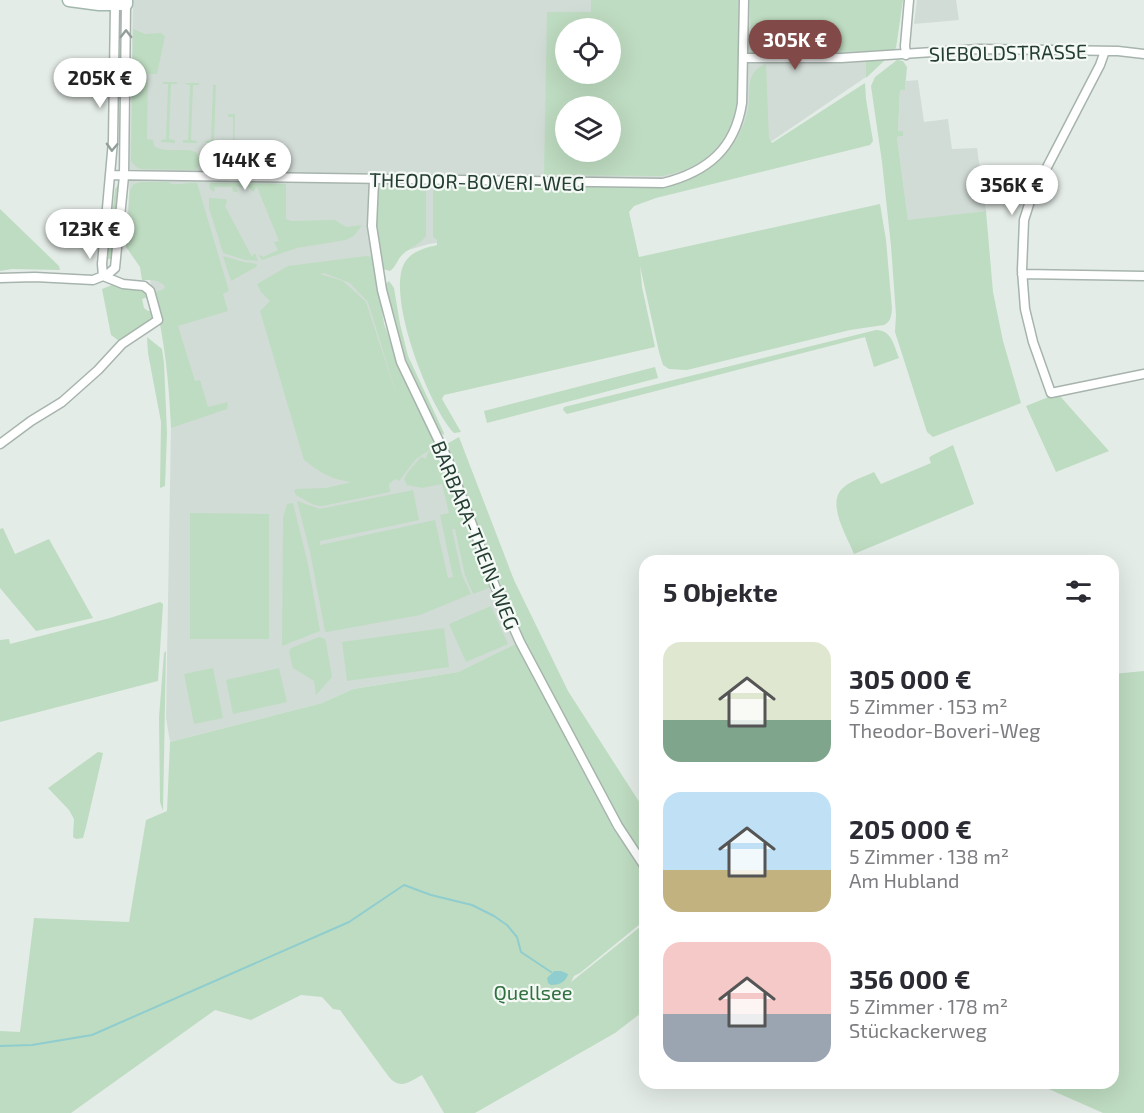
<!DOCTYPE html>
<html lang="de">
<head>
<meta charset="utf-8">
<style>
  :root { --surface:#fff; --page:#f2f2f3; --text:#2b2b33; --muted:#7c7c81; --accent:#814a49 }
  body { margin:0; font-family:"Exo 2",sans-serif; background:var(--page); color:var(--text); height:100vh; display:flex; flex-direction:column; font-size:22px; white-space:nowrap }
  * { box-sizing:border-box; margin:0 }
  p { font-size:20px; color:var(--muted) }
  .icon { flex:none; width:33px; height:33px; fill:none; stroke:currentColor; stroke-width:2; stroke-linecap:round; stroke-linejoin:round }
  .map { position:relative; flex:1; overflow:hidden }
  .drawer { position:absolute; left:639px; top:555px; width:480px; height:534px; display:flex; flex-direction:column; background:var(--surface); border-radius:18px; box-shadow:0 6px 24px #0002 }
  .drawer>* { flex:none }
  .tools { position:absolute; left:555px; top:18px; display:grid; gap:12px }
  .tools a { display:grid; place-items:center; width:66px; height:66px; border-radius:50%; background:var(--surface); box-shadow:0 6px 24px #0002; font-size:30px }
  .price { position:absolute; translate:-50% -51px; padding:0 14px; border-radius:21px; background:#fff; color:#222; font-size:20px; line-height:39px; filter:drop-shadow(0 2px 3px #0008) }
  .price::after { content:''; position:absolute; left:50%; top:36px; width:18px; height:14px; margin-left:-9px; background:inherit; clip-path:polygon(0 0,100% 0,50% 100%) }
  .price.on { background:var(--accent); color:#fff }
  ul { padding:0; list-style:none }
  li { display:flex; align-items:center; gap:18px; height:150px; padding:0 24px }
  li span { display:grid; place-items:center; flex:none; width:168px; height:120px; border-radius:18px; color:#555 }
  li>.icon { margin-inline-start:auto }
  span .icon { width:72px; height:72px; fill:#fffc; stroke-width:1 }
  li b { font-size:26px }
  h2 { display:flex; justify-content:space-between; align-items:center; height:72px; padding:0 24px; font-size:26px }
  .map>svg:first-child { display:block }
</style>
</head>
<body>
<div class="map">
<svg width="1144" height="1113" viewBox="0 0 1144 1113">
  <rect width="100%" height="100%" fill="#e4ece7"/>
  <path fill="#d2dcd6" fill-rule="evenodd" d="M133 0H901L867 49 866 77 772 141 744 143 703 181 493 235 429 244 374 260 384 324 399 366 442 456 491 588 517 643 458 672 353 689 322 703 170 742 166 718 171 426 175 388 165 334 149 277 125 240 129 195ZM566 28H610V74H566ZM566 106H610V152H566Z
    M917 0H956L959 20 914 24Z
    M918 80 924 122 948 119 952 149 977 148 986 211 908 221 897 137 903 136 898 131 900 90H905L906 81Z"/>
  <path fill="#bedcc1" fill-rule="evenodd" d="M591 0H738C739 72 755 158 663 176L544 175 547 12H591ZM566 28H610V74H566ZM566 106H610V152H566Z
    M750 0H903L896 48 894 50 802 53V50H810V24H796L795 46H798L797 53C747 53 751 47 750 0Z
    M133 29 145 34 161 33 165 36 157 74H148L147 139 153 140 154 146C166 154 183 147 196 152 200 157 200 165 196 170L141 169 136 167 131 161Z
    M885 60 866 78V61Z
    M897 60 903 61 907 67 905 90H900L898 131H903V136L897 137 908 220 986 211 993 292 1003 341 1021 403 933 437 927 432 895 332 896 315 891 246 882 162 871 86 875 77Z
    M766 64 769 138 772 143 865 83 866 99 873 141 870 145 656 198 634 206 629 212 639 257 880 204 886 240 892 309C891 317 891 321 884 325L850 330 687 370 669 369 663 365 659 352 640 266 642 287 655 347 444 395 442 399 461 432 454 433C429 407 385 294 405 262 412 251 425 248 437 245V240L433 237V186L436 183 666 186C700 177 726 164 741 130 745 122 748 112 749 103 750 86 747 71 766 64Z
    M163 82H177V84H171L169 139 175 140V143L161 142V140L166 139 168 84H163Z
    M185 83H199V85H193L191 140 197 141V143H183V140H188L190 85 185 84Z
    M213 85H216L214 141H220L219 144 206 143V141L211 140Z
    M228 114H235L234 171 208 170 205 165 208 152 223 150 227 148 228 142H233V117H228Z
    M120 182 112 259H107L115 189Z
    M141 182H168C174 187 188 182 197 183L229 291 223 294 228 311 178 326 195 381 200 380 208 407 228 402 227 409 171 428C169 383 165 341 154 297L156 292 164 289 165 286C158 279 151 280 142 280L140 267 126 247 130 190 134 184Z
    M210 183 286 184V219L291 221 335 220 346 227 362 225 354 236 346 240 297 248 262 260 259 256 261 255 263 257 278 250 274 242 279 241 257 187 253 192 249 187H236L238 192H233L232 187H215L214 192 209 188Z
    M380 183H421L426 188V236C420 245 410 247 402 255 397 260 396 267 390 271L383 269 376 227 377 185Z
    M209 198 226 199 227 201 225 206 252 257 255 253 258 261 245 260 223 253 209 208Z
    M0 209 59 266 60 270 12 269 0 271Z
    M223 256 244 262 257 264 256 267 231 281Z
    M366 256 373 257 384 324 399 366 442 456 491 587 473 594 465 575 455 529H452L462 575 471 594 420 615 327 632 325 631 310 552 297 501 320 509 413 490 419 520 320 541V545L435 520 448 578 453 577 440 515 449 513 442 484 422 488 407 485 404 479 408 472 421 457 426 459 427 454 432 448 416 459 399 481 395 479 389 484 390 492 322 506 314 505 296 495 294 491 296 489 326 488 352 482C330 479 321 473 304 460L260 311 270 301 261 292 257 284 288 266ZM324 273 350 283 368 302 399 403 366 302 343 281 320 274Z
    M389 281 394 288 400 324 408 356 444 433V435L440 433C415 382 394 342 386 284Z
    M112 285 144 290 147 292 148 297 142 299 144 308 148 311 153 310 155 319 122 343 111 335 102 289Z
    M876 330C892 330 894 346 899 358L874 367 865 337 567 414 563 410 564 407Z
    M147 337 162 349 164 363 167 433 165 486 160 488 161 422 148 353Z
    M655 367 658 378 487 423 484 411Z
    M1056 394 1059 395 1109 451 1056 472 1026 406Z
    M459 437 514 580 568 691 645 811V861L625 830 522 638 445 445Z
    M953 445 974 504 854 554C847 536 825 502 844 487 852 480 864 477 874 472L881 484 931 463 929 458 931 456Z
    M293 503 308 564 320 631 282 646 283 518 287 504Z
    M190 513 269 514V639H190Z
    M3 528 15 554 49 539 93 618 36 631 0 588V529Z
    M160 602 163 604 158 681 0 722V640L9 639 10 644 110 618Z
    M491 606 508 644 466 662 449 624Z
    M444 628 449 667 347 681 342 642Z
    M319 637 325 639 326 642 332 677 316 695 314 681 293 668 289 652 291 648Z
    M517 643 576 759 615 831 645 875V920L580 973 574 976 571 982 645 923V1010L615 1033 475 1113H444L422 1075C409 1082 400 1090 389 1077L340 1010 333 1009 322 997 301 995 251 1020 215 1010 71 1113H0V1031L20 1032 34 918 129 922 146 820 167 811 170 742 322 703 353 689 458 672Z
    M166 651 163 811 160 802 159 717 164 653Z
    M213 668 223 718 194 724 184 674Z
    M279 668 287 702 233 714 226 680Z
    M1144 671V1113H1103L1035 1083H1113V674Z
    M98 752 103 753 86 827 83 838 76 839 73 837 74 819 69 810 48 788Z"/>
  <path fill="#8fcdce" d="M554 971H561L568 974C566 982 559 985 551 985L548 983 547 978Z"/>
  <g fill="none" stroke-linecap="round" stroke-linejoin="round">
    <path stroke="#8fcdce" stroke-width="2" d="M0 1046 32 1045 92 1035 349 922 404 885 431 895 472 905 494 916 507 925 517 937 521 952 551 972"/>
    <defs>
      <path id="street" d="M1105 51 1100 65 1031 198 1024 220 1022 270 1025 309 1033 342 1051 393 1144 374
        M906 55 905 46 909 0
        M744 58H841L979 49 1118 51 1144 54
        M111 175 663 183C707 172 735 149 742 103L744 0
        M374 180 372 226 382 290 401 362 448 460 495 586 520 642 618 826 645 867
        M1022 274 1144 276
        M103 276 102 264 113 141 115 5
        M0 278 35 277 93 280 108 274 115 268 124 176 126 4
        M0 444 31 421 62 402 98 370 122 344 158 320 150 291 144 286 123 284 103 276"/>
      <path id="secondary" d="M69 0 99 4H126V0"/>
    </defs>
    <use href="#street" stroke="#a7b4ad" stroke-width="11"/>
    <use href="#secondary" stroke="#a2b7ad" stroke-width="15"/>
    <use href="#street" stroke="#fff" stroke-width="8"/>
    <use href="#secondary" stroke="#fff" stroke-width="12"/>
  </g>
  <defs><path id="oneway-chevron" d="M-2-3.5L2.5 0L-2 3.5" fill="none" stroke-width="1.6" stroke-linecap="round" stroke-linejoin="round" transform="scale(1.5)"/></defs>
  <g stroke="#929e98">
    <use href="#oneway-chevron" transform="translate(126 34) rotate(-90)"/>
    <use href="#oneway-chevron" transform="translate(112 147) rotate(92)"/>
  </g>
  <g text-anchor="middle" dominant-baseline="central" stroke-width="4.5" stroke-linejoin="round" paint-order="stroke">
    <g font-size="20" fill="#243d32" stroke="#f4f9f6">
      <text transform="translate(1008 52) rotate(-1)">SIEBOLDSTRASSE</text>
      <text transform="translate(477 181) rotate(1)">THEODOR-BOVERI-WEG</text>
      <text transform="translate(476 535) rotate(68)">BARBARA-THEIN-WEG</text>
    </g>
    <g font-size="20" fill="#317140" stroke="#f4f9f6">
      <text x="533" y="992">Quellsee</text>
    </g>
  </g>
</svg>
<div class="tools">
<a><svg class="icon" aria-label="locate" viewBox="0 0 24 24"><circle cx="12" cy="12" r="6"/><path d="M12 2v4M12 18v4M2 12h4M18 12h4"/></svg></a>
<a><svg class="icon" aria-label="layers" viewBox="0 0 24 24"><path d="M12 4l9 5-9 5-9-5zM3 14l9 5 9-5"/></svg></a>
</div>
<b class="price on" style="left:795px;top:71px">305K €</b>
<b class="price" style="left:100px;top:109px">205K €</b>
<b class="price" style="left:245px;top:191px">144K €</b>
<b class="price" style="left:1012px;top:216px">356K €</b>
<b class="price" style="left:90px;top:260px">123K €</b>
<section class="drawer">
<h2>5 Objekte<svg class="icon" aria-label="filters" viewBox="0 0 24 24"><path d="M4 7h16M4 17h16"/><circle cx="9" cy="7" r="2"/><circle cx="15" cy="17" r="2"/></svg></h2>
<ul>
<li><span style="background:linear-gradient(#dfe7d0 65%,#7fa58c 0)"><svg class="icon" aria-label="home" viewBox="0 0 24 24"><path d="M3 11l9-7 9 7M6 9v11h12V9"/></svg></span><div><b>305 000 €</b><p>5 Zimmer · 153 m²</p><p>Theodor-Boveri-Weg</p></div></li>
<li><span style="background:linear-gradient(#bfe0f5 65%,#c2b280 0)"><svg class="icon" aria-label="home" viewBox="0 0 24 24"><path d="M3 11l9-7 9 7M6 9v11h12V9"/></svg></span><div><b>205 000 €</b><p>5 Zimmer · 138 m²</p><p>Am Hubland</p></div></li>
<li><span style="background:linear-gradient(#f6c9c9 60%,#9aa5b1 0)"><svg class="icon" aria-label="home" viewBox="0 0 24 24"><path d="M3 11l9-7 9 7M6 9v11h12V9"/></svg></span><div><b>356 000 €</b><p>5 Zimmer · 178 m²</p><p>Stückackerweg</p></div></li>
</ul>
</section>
</div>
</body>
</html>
